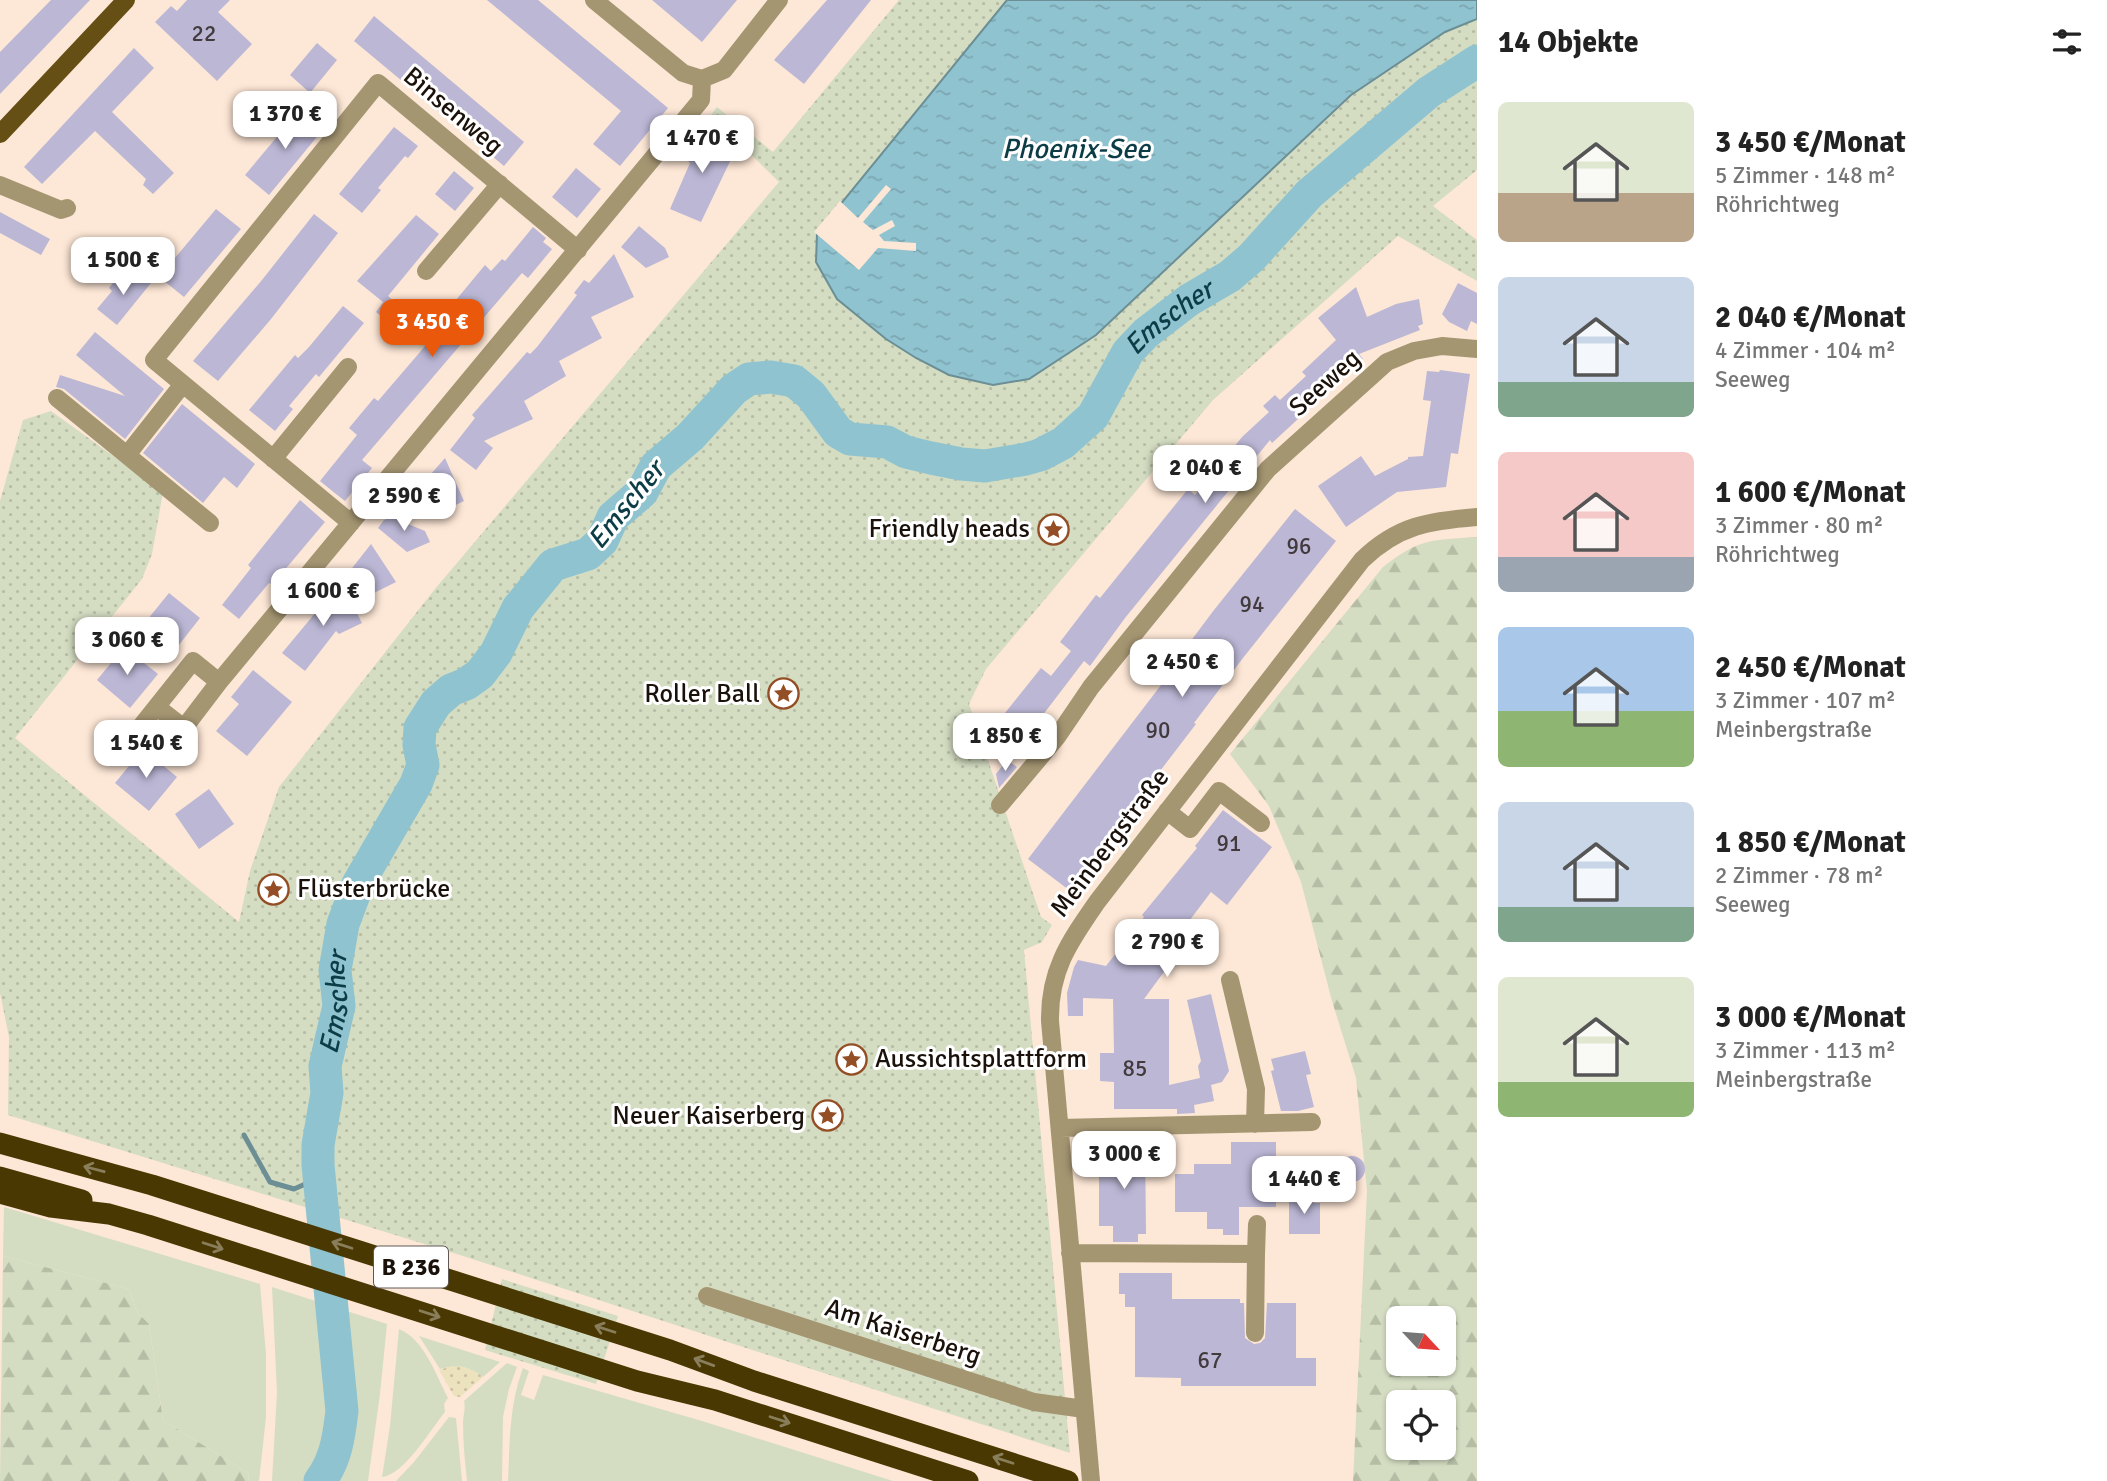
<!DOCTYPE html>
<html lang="de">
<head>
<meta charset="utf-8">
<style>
  :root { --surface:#fff; --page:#f6f6f6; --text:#222; --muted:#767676; --accent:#ea580c }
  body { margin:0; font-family:Signika,sans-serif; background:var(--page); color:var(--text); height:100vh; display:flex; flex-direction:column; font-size:26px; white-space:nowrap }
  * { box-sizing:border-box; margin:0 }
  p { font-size:23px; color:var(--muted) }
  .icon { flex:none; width:38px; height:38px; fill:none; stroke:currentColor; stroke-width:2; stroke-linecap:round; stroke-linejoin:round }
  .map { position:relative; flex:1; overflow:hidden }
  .details { display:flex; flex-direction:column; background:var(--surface); width:630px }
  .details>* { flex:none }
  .needle { width:46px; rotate:116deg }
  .tools { position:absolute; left:1386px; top:1306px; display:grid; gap:14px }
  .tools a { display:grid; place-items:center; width:70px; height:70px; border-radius:10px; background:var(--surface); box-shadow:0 2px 5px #0004; font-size:35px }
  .price { position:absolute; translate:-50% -60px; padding:0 16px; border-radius:14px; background:#fff; color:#222; font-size:23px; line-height:46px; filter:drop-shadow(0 2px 4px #0008) }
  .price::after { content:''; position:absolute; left:50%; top:42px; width:21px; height:16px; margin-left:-10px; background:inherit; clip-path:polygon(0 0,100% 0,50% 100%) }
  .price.active { background:var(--accent); color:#fff }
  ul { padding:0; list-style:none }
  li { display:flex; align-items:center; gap:21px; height:175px; padding:0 21px }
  li span { display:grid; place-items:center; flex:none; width:196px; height:140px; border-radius:10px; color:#555 }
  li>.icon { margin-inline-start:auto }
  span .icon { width:84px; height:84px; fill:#fffc; stroke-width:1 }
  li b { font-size:30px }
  h2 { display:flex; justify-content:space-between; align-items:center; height:84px; padding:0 21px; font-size:30px }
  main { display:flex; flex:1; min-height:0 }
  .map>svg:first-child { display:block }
</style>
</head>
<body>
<main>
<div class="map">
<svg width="1477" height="1481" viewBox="0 0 1477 1481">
  <defs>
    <pattern id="forest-firs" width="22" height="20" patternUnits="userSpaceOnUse" patternTransform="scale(1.75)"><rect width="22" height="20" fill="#d4ddc2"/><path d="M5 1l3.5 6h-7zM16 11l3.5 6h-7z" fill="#b5bda5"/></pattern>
    <pattern id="sand-dots" width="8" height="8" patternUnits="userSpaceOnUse" patternTransform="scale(1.75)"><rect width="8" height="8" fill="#ece2bd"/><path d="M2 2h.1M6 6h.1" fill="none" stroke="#cac1a1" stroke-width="1.8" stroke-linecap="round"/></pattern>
    <pattern id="park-dots" width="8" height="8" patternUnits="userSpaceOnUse" patternTransform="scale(1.75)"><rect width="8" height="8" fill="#d4ddc2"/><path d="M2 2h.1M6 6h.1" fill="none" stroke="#b5bda5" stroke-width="1.8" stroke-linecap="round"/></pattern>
    <pattern id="water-ripples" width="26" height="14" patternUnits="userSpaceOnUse" patternTransform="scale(1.75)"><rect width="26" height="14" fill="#8fc3d0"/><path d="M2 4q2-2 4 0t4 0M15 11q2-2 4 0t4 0" fill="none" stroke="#7ba6b1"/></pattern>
  </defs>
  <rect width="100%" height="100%" fill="#fde7d6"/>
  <path fill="#d4ddc2" d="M4 1207 260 1284 266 1354V1417L259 1481H249L248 1473 163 1420 149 1324 137 1312 129 1289 3 1256Z
    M272 1287 387 1324 380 1394 368 1481H272L277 1392Z
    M399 1329C424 1339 436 1375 448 1398L444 1404 445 1412C431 1429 404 1475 382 1477L390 1426Z
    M419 1336 500 1362 483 1377C469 1367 456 1365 440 1369Z
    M507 1363 517 1367 509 1389 503 1417 502 1481H467C465 1462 463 1443 463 1423 463 1415 466 1409 464 1401Z
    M523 1368 529 1371 521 1395 534 1400 543 1375 702 1421 893 1481H508C510 1440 509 1407 523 1368Z
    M449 1417 456 1418 462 1481H396L414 1462Z"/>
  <path fill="url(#forest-firs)" fill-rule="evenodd" d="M1477 537V1481H1353L1367 1191 1356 1078 1332 1001 1301 882 1269 806 1230 754 1383 567C1420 538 1432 540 1477 537ZM1398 1318H1444V1363H1398ZM1398 1402H1444V1447H1398Z
    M3 1256 129 1289 137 1312 149 1324 163 1420 248 1473 249 1481H0Z"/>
  <path fill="url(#sand-dots)" d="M452 1366C465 1366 473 1369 483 1377L460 1397 454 1396 439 1370Z"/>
  <path fill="url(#park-dots)" d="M899 0H1477V170L1433 206 1477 240V281L1398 236 1213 400 986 669 969 704 1041 917 1052 925 1042 942 1024 950 1070 1453 463 1256 8 1115 9 1037 0 993V501L23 420 51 411 163 492 152 554 142 579 15 738 239 922 250 871 279 787 435 589 779 182 711 115 717 107 773 152Z
    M502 1279 618 1316 596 1384 485 1350Z"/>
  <path fill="url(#water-ripples)" stroke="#6c8e95" stroke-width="2" d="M1007 0H1477V19L1445 32 1351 95 1096 335 1029 379 993 385 949 375 916 358 886 339 837 299 816 262 817 233Z"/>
  <path fill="#fde7d6" d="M886 185 891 189 863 222 873 230 892 220 895 226 879 235 884 241 916 243V251L878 248 859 270 814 232 840 201 858 218Z"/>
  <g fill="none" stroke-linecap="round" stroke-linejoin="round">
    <path stroke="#6c8e95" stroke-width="5" d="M244 1135 270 1182 294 1189 319 1178"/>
    <path stroke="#8fc3d0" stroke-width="33" id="s1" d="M320 1481C336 1460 339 1436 342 1411L318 1165V1145L327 1093 325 1066 339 1006 335 970 343 924 358 884 416 784 423 765 419 745 420 728 436 703 451 690 466 684 480 674 496 653 518 608 553 565 588 554 602 541 613 517 642 492 656 466 690 437 734 389 749 379 771 377 794 381 811 395 838 432 850 439 887 442 906 452 931 458 961 464 985 466 1026 459 1040 455 1063 443 1093 416 1128 352 1146 333 1189 300 1230 276 1251 258 1309 194 1429 92 1477 61"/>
  </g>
  <path fill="#bbb7d5" d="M51 0H90L0 94V52Z
    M187 0H230L218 12 252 44 217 81 155 22 171 6 177 11Z
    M487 0H538L668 108 620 166 593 144 621 111Z
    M652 0H737L702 42Z
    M827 0H871L804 84 774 60Z
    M374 16 524 142 504 166 354 41Z
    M317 43 337 60 310 93 290 75Z
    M134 48 154 68 112 112 174 173 153 194 143 185 146 179 95 131 42 184 24 167Z
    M302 107 325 127 269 195 245 175Z
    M394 127 418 146 408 158 405 156 378 188 381 190 362 213 339 194Z
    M704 128 734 153 701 222 670 209 690 163 682 155Z
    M576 168 601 189 577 218 552 197Z
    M454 171 474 188 455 211 435 194Z
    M216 209 241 229 184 297 159 277Z
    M0 212 50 239 41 255 0 233Z
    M314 214 338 233 271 319 218 381 193 361 262 280Z
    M416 215 439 234 388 296 407 312 395 327 376 312 383 302 357 281Z
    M639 226 665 248 669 257 646 268 621 247Z
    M533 227 546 238 543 242 552 249 528 278 522 273 362 460 372 468 345 501 336 494 320 481 357 435 349 428 374 398 378 401 426 345 422 341 485 265 491 271 502 259 505 261Z
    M614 254 634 297 591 317 602 338 559 361 566 376 524 401 533 419 484 441 493 448 476 470 450 450 475 418 472 415 527 352 530 354 537 347 577 295 574 293 584 280 589 283Z
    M135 270 151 283 117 325 97 309 112 291 109 288 118 277 125 283Z
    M1458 283 1477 293V324L1471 321 1467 331 1449 322 1442 314Z
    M1356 287 1367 317 1396 304 1419 299 1423 324 1418 326 1420 330 1359 354 1363 359 1272 443 1270 440 1125 618 1090 666 1084 661 1010 758 985 738 1041 668 1051 676 1071 651 1060 642 1096 595 1100 598 1188 489 1195 495 1242 437 1269 412 1263 406 1275 395 1280 400 1306 376 1302 372 1336 340 1318 318Z
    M343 306 364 323 319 377 316 374 289 406 293 409 275 431 249 410 295 355 298 358 309 347Z
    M95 332 164 389 125 439 64 389 56 387 60 375 125 396 76 355Z
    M1440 370 1470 374 1458 454 1451 453 1446 487 1397 492 1346 527 1318 486 1361 456 1375 476 1408 459V457L1423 456 1431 401 1423 400 1427 371 1439 372Z
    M182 404 255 464 237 488 224 477 203 503 143 453Z
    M445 458 464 501 441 512 417 490Z
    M300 500 325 522 272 585 269 583 239 619 222 605 251 568 248 565Z
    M1295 509 1336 541 1243 658 1194 723 1196 724 1069 890 1028 859 1171 672 1169 670 1214 610Z
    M402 513 408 524 425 531 430 542 407 552 378 528 384 520Z
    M371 544 396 582 374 593 349 572Z
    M341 582 362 623 339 634 336 631 305 671 282 653Z
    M169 593 200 618 175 650 143 625Z
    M124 647 158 674 130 708 97 680Z
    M253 670 292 702 247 756 216 731 239 704 231 697Z
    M143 749 177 777 149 811 115 783Z
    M1007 760 1017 767 999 788 996 774Z
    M209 789 234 824 199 849 175 814Z
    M1223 810 1272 847 1227 905 1211 892 1168 949 1170 950 1169 965 1144 999H1169V1085L1200 1078 1198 1066 1201 1061 1187 1000 1211 994 1229 1071 1222 1082 1211 1085 1214 1101 1194 1105 1195 1113 1177 1114V1109H1114V1082L1100 1081V1053H1114L1113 999 1083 998V1016H1068L1067 993 1074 967 1078 960 1106 966 1144 917 1142 915 1197 848 1195 846Z
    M1305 1051 1311 1074 1306 1075 1314 1107 1298 1111H1281L1271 1071 1274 1070 1271 1059Z
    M1108 1141H1145L1146 1234H1138V1242H1113V1226H1099V1172H1108Z
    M1231 1142H1276V1207H1239V1235H1223V1229H1207V1212H1175V1174H1194V1164H1231Z
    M1339 1169a13 13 0 1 1 26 0a13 13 0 1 1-26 0Z
    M1289 1196H1314V1203H1320V1234H1289Z
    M1119 1273H1172V1299H1240V1303H1244L1245 1338 1254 1344 1260 1343 1265 1338 1267 1303H1296V1358H1316V1386H1181V1378L1135 1377V1307H1125V1294H1119Z"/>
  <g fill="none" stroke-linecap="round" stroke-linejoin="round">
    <path stroke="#a59672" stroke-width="18" d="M594 0 683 73 702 79 724 70 779 0
      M0 185 61 210 67 208
      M426 271 500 184
      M57 398 210 523
      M127 455 183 384
      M273 459 348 367
      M351 523 154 360 378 83 578 250
      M219 682 701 100 702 79
      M122 750 193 661 219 682 184 728 157 707
      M1000 805 1057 737 1091 687 1268 469 1387 362 1414 351 1442 346 1477 349
      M1167 811 1190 829 1219 791 1261 823
      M1230 980 1256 1089 1255 1124
      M1060 1128 1312 1122
      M1070 1253 1256 1254 1255 1333
      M1256 1254 1257 1224
      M707 1296 1034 1402 1084 1409
      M1091 1481 1050 1021C1049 970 1070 941 1097 902L1362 560C1398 525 1429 521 1477 517"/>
    <path stroke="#654f14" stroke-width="18" d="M0 134 126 0"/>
    <path stroke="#4a3802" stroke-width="21" d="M0 1143 152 1185 670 1350 754 1381 1068 1481
      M0 1177 82 1200
      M0 1193 51 1207 109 1214 148 1225 637 1381 715 1400 968 1481"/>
  </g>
  <defs><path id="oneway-shaft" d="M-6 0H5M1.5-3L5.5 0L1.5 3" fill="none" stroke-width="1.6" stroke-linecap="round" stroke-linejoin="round" transform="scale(1.75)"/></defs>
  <g stroke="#897e5b">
    <use href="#oneway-shaft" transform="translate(94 1169) rotate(-165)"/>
    <use href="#oneway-shaft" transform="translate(342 1245) rotate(-162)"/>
    <use href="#oneway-shaft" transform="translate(213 1246) rotate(18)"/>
    <use href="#oneway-shaft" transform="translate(430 1314) rotate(18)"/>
    <use href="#oneway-shaft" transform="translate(605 1329) rotate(-162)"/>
    <use href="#oneway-shaft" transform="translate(704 1362) rotate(-160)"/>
    <use href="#oneway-shaft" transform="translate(780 1420) rotate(18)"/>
    <use href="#oneway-shaft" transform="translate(1003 1460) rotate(-162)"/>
  </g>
  <defs>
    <symbol id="sight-ring" viewBox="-11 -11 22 22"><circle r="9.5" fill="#fff" stroke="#944e25" stroke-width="1.5"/><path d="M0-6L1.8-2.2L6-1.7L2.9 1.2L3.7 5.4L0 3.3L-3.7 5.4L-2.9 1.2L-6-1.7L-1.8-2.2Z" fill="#944e25"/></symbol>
  </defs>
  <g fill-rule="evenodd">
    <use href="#sight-ring" x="1036" y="512" width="35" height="35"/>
    <use href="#sight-ring" x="766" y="676" width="35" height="35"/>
    <use href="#sight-ring" x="256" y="872" width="35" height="35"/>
    <use href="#sight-ring" x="834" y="1042" width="35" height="35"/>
    <use href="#sight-ring" x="810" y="1098" width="35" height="35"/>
  </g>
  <g text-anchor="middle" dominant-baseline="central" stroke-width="6" stroke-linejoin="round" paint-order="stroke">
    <g font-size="23" fill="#423a3d">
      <text x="204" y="33">22</text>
      <text x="1299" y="546">96</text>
      <text x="1252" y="604">94</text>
      <text x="1158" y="730">90</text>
      <text x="1229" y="843">91</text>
      <text x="1135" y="1068">85</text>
      <text x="1210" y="1360">67</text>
    </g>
    <rect fill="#fff" stroke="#5f5854" stroke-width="2" x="374" y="1246.5" width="74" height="41" rx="5"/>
    <g font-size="24" font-weight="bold" fill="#1a110a">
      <text x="411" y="1267">B 236</text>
    </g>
    <g font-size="26" fill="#1a110a" stroke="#fff">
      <text transform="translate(453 111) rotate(40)">Binsenweg</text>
      <text transform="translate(1325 383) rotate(-42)">Seeweg</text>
      <text transform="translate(1110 843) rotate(-53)">Meinbergstraße</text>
      <text transform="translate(903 1332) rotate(18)">Am Kaiserberg</text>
    </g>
    <g font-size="26" fill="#1a110a" stroke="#fff" text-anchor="end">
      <text x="1030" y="529">Friendly heads</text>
      <text x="760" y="694">Roller Ball</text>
      <text x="297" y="889" text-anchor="start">Flüsterbrücke</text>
      <text x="875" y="1059" text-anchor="start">Aussichtsplattform</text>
      <text x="805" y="1116">Neuer Kaiserberg</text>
    </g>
    <g font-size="28" font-style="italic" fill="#0c3d47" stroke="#fff">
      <text x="1076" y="149">Phoenix-See</text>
      <text stroke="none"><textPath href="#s1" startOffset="1790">Emscher</textPath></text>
      <text transform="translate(626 505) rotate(-51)">Emscher</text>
      <text stroke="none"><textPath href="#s1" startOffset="486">Emscher</textPath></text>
    </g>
  </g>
</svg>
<div class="tools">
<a><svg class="needle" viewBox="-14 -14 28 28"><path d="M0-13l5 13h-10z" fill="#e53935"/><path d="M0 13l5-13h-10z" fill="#767676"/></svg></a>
<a><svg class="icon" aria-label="locate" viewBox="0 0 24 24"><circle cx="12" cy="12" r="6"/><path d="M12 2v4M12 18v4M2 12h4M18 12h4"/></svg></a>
</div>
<b class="price" style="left:285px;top:151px">1 370 €</b>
<b class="price" style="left:702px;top:175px">1 470 €</b>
<b class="price" style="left:123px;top:297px">1 500 €</b>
<b class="price active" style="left:432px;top:359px">3 450 €</b>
<b class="price" style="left:1205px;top:505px">2 040 €</b>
<b class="price" style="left:404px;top:533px">2 590 €</b>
<b class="price" style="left:323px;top:628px">1 600 €</b>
<b class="price" style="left:127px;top:677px">3 060 €</b>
<b class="price" style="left:1182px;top:699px">2 450 €</b>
<b class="price" style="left:1005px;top:773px">1 850 €</b>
<b class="price" style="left:146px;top:780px">1 540 €</b>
<b class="price" style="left:1167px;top:979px">2 790 €</b>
<b class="price" style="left:1124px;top:1191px">3 000 €</b>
<b class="price" style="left:1304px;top:1216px">1 440 €</b>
</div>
<section class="details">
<h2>14 Objekte<svg class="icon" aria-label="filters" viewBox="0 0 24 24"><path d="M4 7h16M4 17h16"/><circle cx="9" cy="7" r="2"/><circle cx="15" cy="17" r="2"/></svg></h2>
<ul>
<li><span style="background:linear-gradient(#dfe7d0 65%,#b9a48a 0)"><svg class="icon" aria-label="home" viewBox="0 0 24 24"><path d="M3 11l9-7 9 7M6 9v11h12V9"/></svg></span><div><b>3 450 €/Monat</b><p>5 Zimmer · 148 m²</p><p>Röhrichtweg</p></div></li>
<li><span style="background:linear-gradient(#c9d6e8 75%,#7fa58c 0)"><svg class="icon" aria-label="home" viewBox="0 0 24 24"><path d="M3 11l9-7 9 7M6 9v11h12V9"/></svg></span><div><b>2 040 €/Monat</b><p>4 Zimmer · 104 m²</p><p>Seeweg</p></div></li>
<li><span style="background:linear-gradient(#f6c9c9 75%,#9aa5b1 0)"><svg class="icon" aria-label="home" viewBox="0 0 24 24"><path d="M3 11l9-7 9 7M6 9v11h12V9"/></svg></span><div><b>1 600 €/Monat</b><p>3 Zimmer · 80 m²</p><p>Röhrichtweg</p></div></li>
<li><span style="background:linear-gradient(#a9c7e8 60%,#8fb573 0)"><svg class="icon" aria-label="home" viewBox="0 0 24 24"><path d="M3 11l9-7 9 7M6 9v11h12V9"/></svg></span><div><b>2 450 €/Monat</b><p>3 Zimmer · 107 m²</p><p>Meinbergstraße</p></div></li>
<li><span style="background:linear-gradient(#c9d6e8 75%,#7fa58c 0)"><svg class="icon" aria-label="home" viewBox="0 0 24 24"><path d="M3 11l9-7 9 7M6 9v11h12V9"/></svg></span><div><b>1 850 €/Monat</b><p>2 Zimmer · 78 m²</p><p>Seeweg</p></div></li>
<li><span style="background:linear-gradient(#dfe7d0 75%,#8fb573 0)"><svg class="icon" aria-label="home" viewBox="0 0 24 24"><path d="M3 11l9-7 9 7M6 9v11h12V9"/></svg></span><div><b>3 000 €/Monat</b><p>3 Zimmer · 113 m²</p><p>Meinbergstraße</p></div></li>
</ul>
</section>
</main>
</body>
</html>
